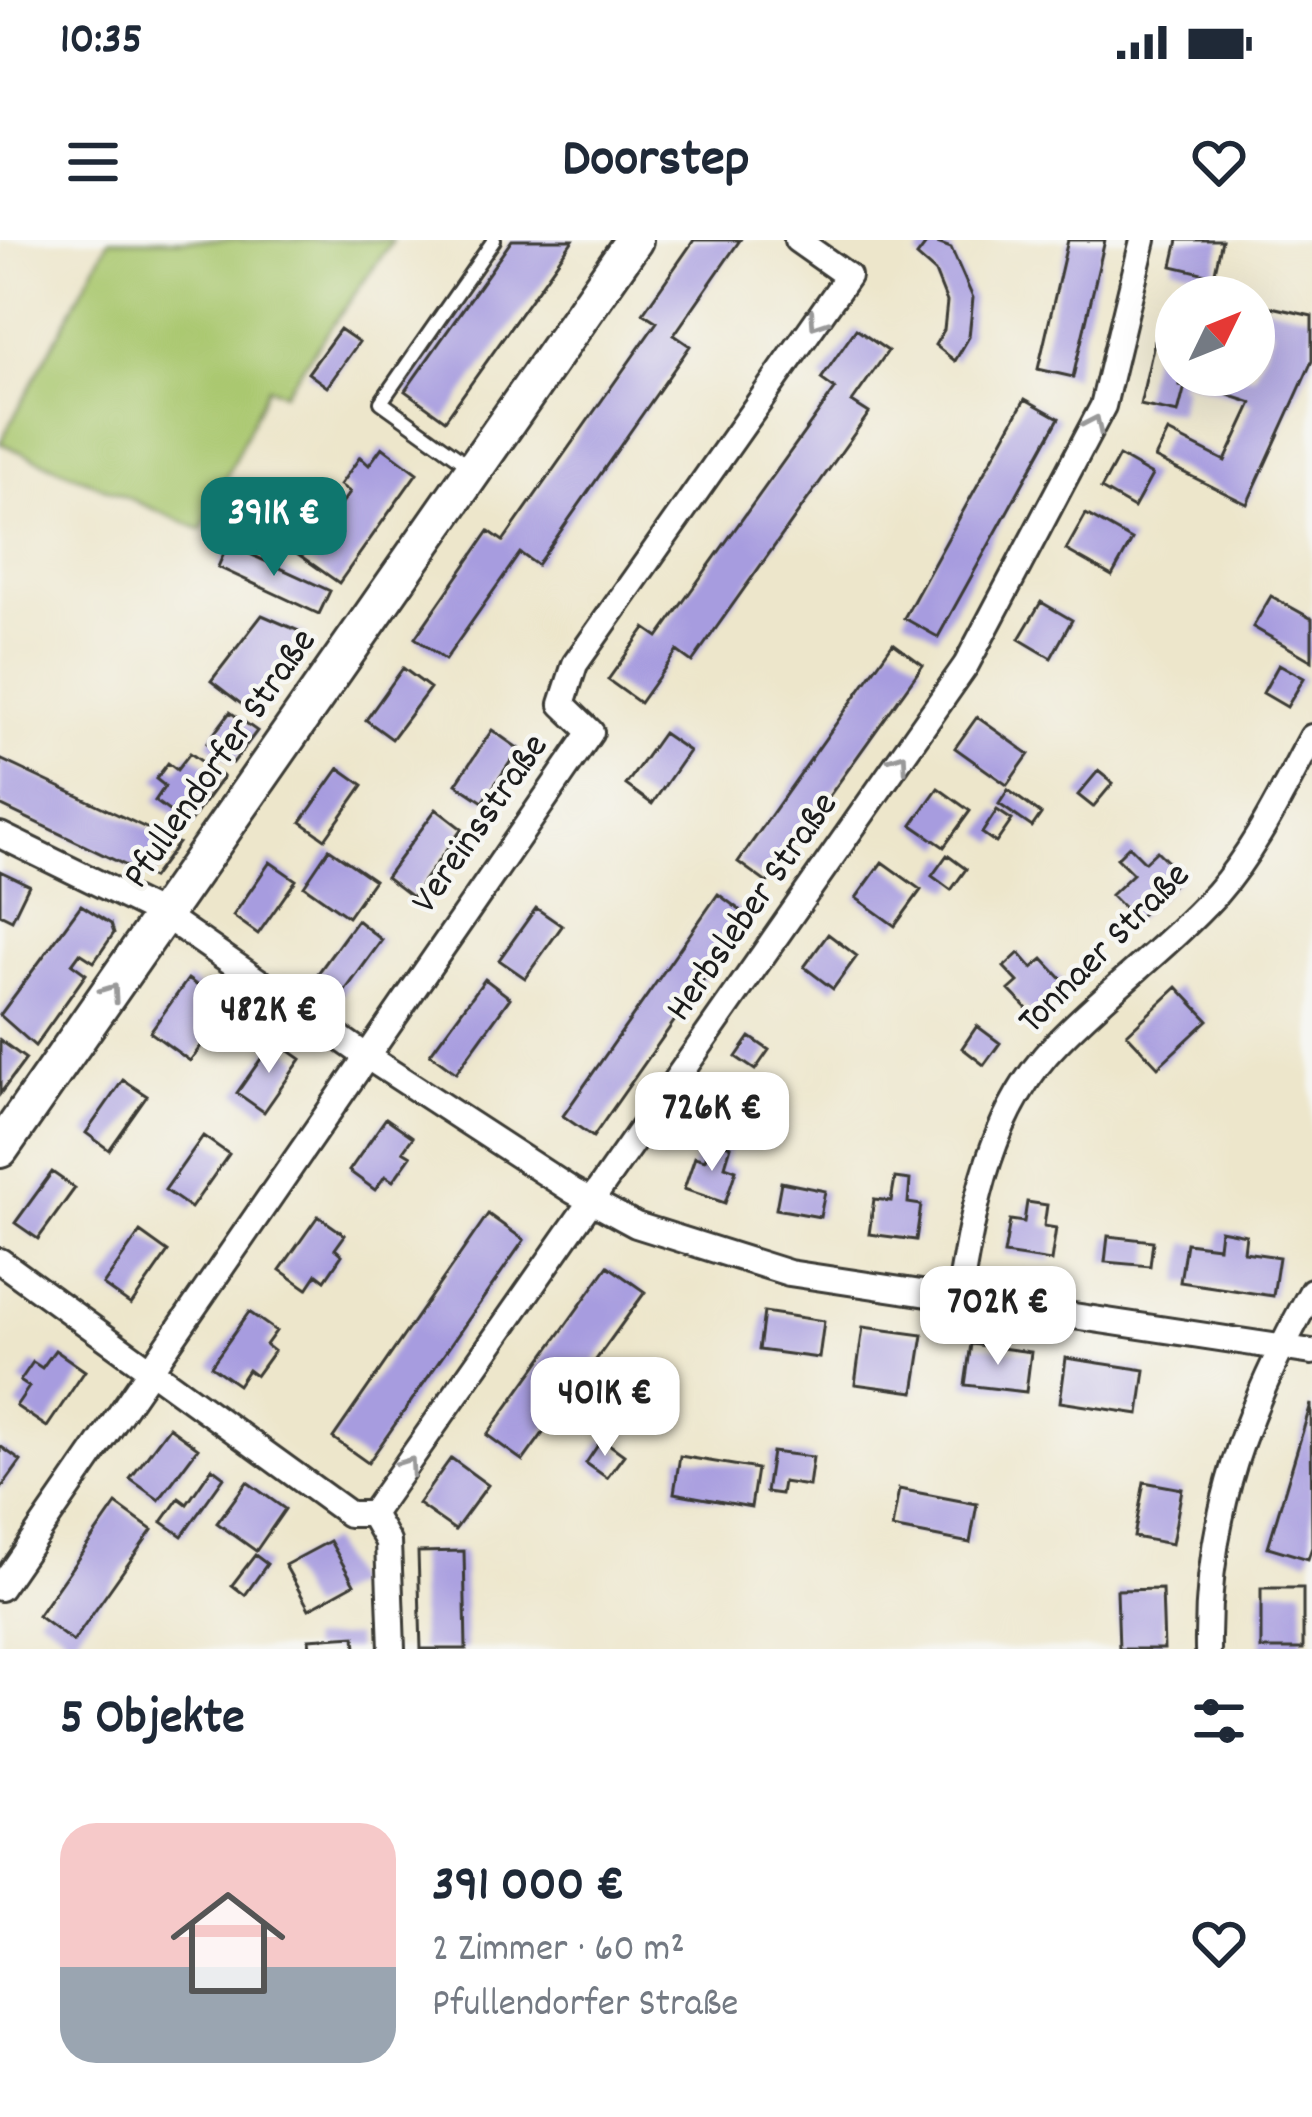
<!DOCTYPE html>
<html lang="de">
<head>
<meta charset="utf-8">
<style>
  :root { --surface:#fff; --page:#f2f2f3; --text:#1f2937; --muted:#747a83; --line:#e0e1e3; --accent:#0f766e }
  body { margin:0; font-family:Dekko,sans-serif; background:var(--page); color:var(--text); height:100vh; display:flex; flex-direction:column; font-size:45px; white-space:nowrap }
  * { box-sizing:border-box; margin:0 }
  p { font-size:39px; color:var(--muted) }
  .icon { flex:none; width:66px; height:66px; fill:none; stroke:currentColor; stroke-width:2; stroke-linecap:round; stroke-linejoin:round }
  .map { position:relative; height:1409px; overflow:hidden }
  .panel { display:flex; flex-direction:column; background:var(--surface); flex:1 }
  .panel>* { flex:none }
  .needle { width:78px; rotate:47deg }
  .controls { position:absolute; left:1155px; top:36px; display:grid; gap:24px }
  .controls a { display:grid; place-items:center; width:120px; height:120px; border-radius:50%; background:var(--surface); box-shadow:0 12px 48px #0002; font-size:60px }
  .price { position:absolute; translate:-50% -102px; padding:0 27px; border-radius:24px; background:#fff; color:#222; font-size:39px; line-height:78px; filter:drop-shadow(0 3px 6px #0008) }
  .price::after { content:''; position:absolute; left:50%; top:72px; width:36px; height:27px; margin-left:-18px; background:inherit; clip-path:polygon(0 0,100% 0,50% 100%) }
  .price.selected { background:var(--accent); color:#fff }
  ul { padding:0; list-style:none }
  li { display:flex; align-items:center; gap:36px; height:300px; padding:0 60px }
  li+li { border-top:3px solid var(--line) }
  li span { display:grid; place-items:center; flex:none; width:336px; height:240px; border-radius:36px; color:#555 }
  li>.icon { margin-inline-start:auto }
  span .icon { width:144px; height:144px; fill:#fffc; stroke-width:1 }
  li b { font-size:51px }
  h2 { display:flex; justify-content:space-between; align-items:center; height:144px; padding:0 60px; font-size:51px }
  .status { display:flex; justify-content:space-between; align-items:center; height:84px; padding:0 60px; background:var(--surface); direction:ltr }
  .status svg { height:33px; fill:currentColor }
  header { display:flex; justify-content:space-between; align-items:center; height:156px; padding:0 60px; background:var(--surface); font-size:54px; font-weight:700 }
  .map>svg:first-child { display:block }
</style>
</head>
<body>
<div class="status"><b>10:35</b><svg viewBox="0 0 49 12"><path d="M0 12V9h3v3zM5 12V6h3v6zM10 12V3h3v9zM15 12V0h3v12zM26 1h20v11H26zM47 4h2v5h-2z"/></svg></div>
<header><svg class="icon" aria-label="menu" viewBox="0 0 24 24"><path d="M4 6h16M4 12h16M4 18h16"/></svg>Doorstep<svg class="icon" aria-label="heart" viewBox="0 0 24 24"><path d="M12 20l-8-8c-3-5 5-10 8-4 3-6 11-1 8 4z"/></svg></header>
<div class="map">
<svg width="1312" height="1409" viewBox="0 0 1312 1409">
  <rect width="100%" height="100%" fill="#f6f6f2"/>
  <filter id="ink" filterUnits="userSpaceOnUse"><feTurbulence type="fractalNoise" baseFrequency=".00833" numOctaves="2"/><feDisplacementMap in="SourceGraphic" scale="24" xChannelSelector="R" yChannelSelector="G"/><feConvolveMatrix kernelMatrix="1 2 1 2 8 2 1 2 1" color-interpolation-filters="sRGB"/></filter>
  <filter id="wash" filterUnits="userSpaceOnUse"><feTurbulence type="fractalNoise" baseFrequency=".004" numOctaves="4" result="noise"/><feDisplacementMap in="SourceGraphic" scale="48" xChannelSelector="R" yChannelSelector="G"/><feGaussianBlur stdDeviation="2.7" result="paint"/><feColorMatrix in="noise" values="0 0 0 0 0 0 0 0 0 0 0 0 0 0 0 0 0 1.4 0 .05"/><feComposite in="paint" operator="in"/></filter>
  <g filter="url(#wash)">
    <rect width="100%" height="100%" fill="#ede6cb"/>
    <path fill="#aac86f" stroke="#637246" stroke-width="3" d="M109 0H393L284 153 268 147 202 290 0 203Z"/>
    <g id="blocks">
      <path fill="#a79cdf" d="M512 0H573L445 180 405 151Z
        M694 0H740L674 95 690 106 537 325 520 313 445 420 415 398 489 291 503 301 657 82 643 73Z
        M929 0 951 8 973 58 969 97 955 121 935 105 944 90 947 62 935 32 917 16Z
        M1068 0H1105L1073 137 1038 129Z
        M1178 0H1222L1214 36 1172 26Z
        M1254 63 1312 76V121L1247 264 1155 218 1168 192 1225 221 1252 163 1180 139 1179 145 1185 146 1178 173 1140 165 1160 77 1176 82V135H1254L1273 89 1254 84Z
        M340 89 359 102 327 147 308 133Z
        M856 89 888 111 852 162 869 173 692 422 677 411 640 463 608 440 645 388 658 397 835 149 821 139Z
        M1025 159 1059 178 938 397 904 378Z
        M382 207 417 233 339 343 295 312 321 275 329 281 350 252 340 245 360 217 369 225Z
        M1119 216 1152 235 1134 268 1101 249Z
        M1086 274 1132 300 1112 336 1066 310Z
        M228 304 330 351 319 374 218 327Z
        M1271 356 1312 379V421L1253 387Z
        M1041 362 1072 380 1051 418 1019 399Z
        M262 375 306 394 249 470 211 441Z
        M893 403 923 425 767 643 738 622Z
        M1279 424 1304 438 1287 467 1263 453Z
        M403 428 430 448 392 499 366 480Z
        M230 472 257 491 233 523 207 503Z
        M977 477 1029 514 1007 545 955 508Z
        M492 490 519 509 483 562 456 544Z
        M663 493 689 511 652 564 626 545Z
        M190 513 223 537 188 585 155 561 165 546 156 539 168 523 177 530Z
        M0 519 178 603 152 638 0 565Z
        M339 528 363 545 325 599 301 582Z
        M1098 531 1113 543 1093 567 1078 555Z
        M938 548 970 571 944 607 912 585Z
        M1008 550 1041 574 1032 587 999 564Z
        M436 569 462 589 412 657 386 637Z
        M997 570 1012 580 996 603 982 593Z
        M1129 606 1145 622 1157 611 1182 636 1136 680 1111 655 1133 634 1117 618Z
        M329 609 374 640 348 677 304 646Z
        M947 615 966 629 951 650 932 636Z
        M270 622 296 640 258 694 233 676Z
        M882 622 921 650 895 686 856 658Z
        M0 631 29 645 12 680 0 674Z
        M718 654 748 676 593 897 563 876Z
        M81 665 111 684 114 693 94 722 80 713 72 724 86 734 35 806 0 775Z
        M536 668 562 686 525 738 499 720Z
        M357 680 382 700 342 755 316 736Z
        M828 694 857 716 833 749 804 727Z
        M1019 713 1032 728 1043 719 1067 745 1033 775 1009 750 1018 742 1004 727Z
        M188 739 229 768 190 821 150 792Z
        M485 739 510 758 456 833 430 814Z
        M1177 747 1208 780 1158 827 1127 794Z
        M977 786 1000 803 984 825 962 808Z
        M750 797 769 810 755 830 736 817Z
        M0 800 26 819 0 854Z
        M274 800 301 819 264 872 237 853Z
        M123 840 147 856 109 910 86 893Z
        M386 878 413 897 403 911 411 916 393 941 385 936 375 950 349 931Z
        M203 896 229 914 191 968 165 950Z
        M712 900 731 906 725 926 736 930 725 963 684 949 695 917 705 920Z
        M52 932 75 948 38 999 15 983Z
        M895 938 910 940 908 963 921 965 916 1000 869 994 874 959 891 961Z
        M781 942 825 951 820 977 776 969Z
        M1027 962 1047 965 1044 986 1056 988 1051 1021 1004 1014 1010 980 1024 982Z
        M488 974 524 1000 368 1223 333 1198Z
        M318 976 345 995 335 1009 342 1015 325 1040 317 1034 307 1049 280 1030Z
        M1220 990 1246 995 1244 1012 1279 1017 1273 1056 1180 1042 1186 1003 1218 1007Z
        M140 992 168 1012 131 1065 103 1045Z
        M1108 996 1153 1001 1150 1026 1105 1022Z
        M608 1026 645 1052 523 1221 487 1195Z
        M249 1072 276 1091 266 1105 274 1111 256 1136 248 1130 238 1145 211 1126Z
        M764 1072 824 1081 819 1118 759 1110Z
        M863 1087 923 1095 914 1152 855 1144Z
        M971 1104 1031 1112 1026 1152 965 1145Z
        M55 1110 85 1131 47 1187 16 1166 29 1147 20 1141 33 1122 42 1128Z
        M1066 1118 1145 1130 1139 1174 1060 1162Z
        M1311 1164 1312 1307 1308 1319 1268 1307Z
        M169 1187 198 1208 159 1260 130 1239Z
        M602 1199 624 1215 607 1238 586 1223Z
        M0 1206 21 1221 0 1250Z
        M772 1212 813 1217 809 1246 783 1242 781 1254 766 1252Z
        M680 1216 757 1229 751 1267 674 1253Z
        M451 1218 488 1245 455 1290 418 1264Z
        M212 1228 224 1237 182 1296 162 1282 179 1258 187 1264Z
        M247 1242 285 1269 256 1311 217 1283Z
        M1144 1242 1182 1249 1172 1304 1134 1297Z
        M899 1249 977 1264 970 1303 892 1288Z
        M116 1264 152 1290 73 1402 38 1376Z
        M330 1301 354 1344 309 1369 285 1325Z
        M464 1311 466 1409H421L418 1312Z
        M255 1315 267 1324 245 1355 232 1345Z
        M1261 1348H1303V1409H1261Z
        M1162 1349 1164 1409H1119L1117 1350Z
        M355 1396 356 1409H310L309 1399Z"/>
    </g>
  </g>
  <g filter="url(#ink)">
    <use href="#blocks" fill-opacity="0" stroke="#3b3a36" stroke-width="3"/>
    <g fill="none" stroke-linecap="round" stroke-linejoin="round">
      <defs>
        <path id="service" d="M473 228 381 162 494 0"/>
        <path id="minor" d="M0 595 165 676 366 816 573 951 636 985 789 1033 1312 1112
          M0 1021 349 1274H372
          M959 1055C974 966 990 871 1057 803 1107 751 1168 707 1217 653 1257 607 1283 550 1312 497
          M0 1348 591 492 562 464 575 424 848 36 797 0
          M392 1409 388 1302 372 1274 966 425 1103 166 1143 0
          M1208 1409C1206 1274 1246 1168 1312 1051"/>
        <path id="primary" d="M0 909 634 0"/>
      </defs>
      <use href="#service" stroke="#3b3a36" stroke-width="18"/>
      <use href="#minor" stroke="#3b3a36" stroke-width="30"/>
      <use href="#primary" stroke="#3b3a36" stroke-width="42"/>
      <use href="#service" stroke="#fff" stroke-width="12"/>
      <use href="#minor" stroke="#fff" stroke-width="24"/>
      <use href="#primary" stroke="#fff" stroke-width="36"/>
    </g>
    <defs><path id="oneway-chevron" d="M-2-3.5L2.5 0L-2 3.5" fill="none" stroke-width="1.6" stroke-linecap="round" stroke-linejoin="round" transform="scale(3)"/></defs>
    <g stroke="#999">
      <use href="#oneway-chevron" transform="translate(817 81) rotate(124)"/>
      <use href="#oneway-chevron" transform="translate(1094 184) rotate(-65)"/>
      <use href="#oneway-chevron" transform="translate(900 521) rotate(-55)"/>
      <use href="#oneway-chevron" transform="translate(111 752) rotate(-55)"/>
      <use href="#oneway-chevron" transform="translate(408 1225) rotate(-55)"/>
    </g>
  </g>
  <g text-anchor="middle" dominant-baseline="central" stroke-width="9" stroke-linejoin="round" paint-order="stroke">
    <g font-size="39" fill="#1c1c1c" stroke="#f6f6f2">
      <text transform="translate(222 520) rotate(-55)">Pfullendorfer Straße</text>
      <text transform="translate(482 585) rotate(-55)">Vereinsstraße</text>
      <text transform="translate(754 668) rotate(-55)">Herbsleber Straße</text>
      <text transform="translate(1106 710) rotate(-45)">Tonnaer Straße</text>
    </g>
  </g>
</svg>
<div class="controls">
<a><svg class="needle" viewBox="-14 -14 28 28"><path d="M0-13l5 13h-10z" fill="#e53935"/><path d="M0 13l5-13h-10z" fill="#747a83"/></svg></a>
</div>
<b class="price selected" style="left:274px;top:339px">391K €</b>
<b class="price" style="left:269px;top:836px">482K €</b>
<b class="price" style="left:712px;top:934px">726K €</b>
<b class="price" style="left:998px;top:1128px">702K €</b>
<b class="price" style="left:605px;top:1219px">401K €</b>
</div>
<section class="panel">
<h2>5 Objekte<svg class="icon" aria-label="filters" viewBox="0 0 24 24"><path d="M4 7h16M4 17h16"/><circle cx="9" cy="7" r="2"/><circle cx="15" cy="17" r="2"/></svg></h2>
<ul>
<li><span style="background:linear-gradient(#f6c9c9 60%,#9aa5b1 0)"><svg class="icon" aria-label="home" viewBox="0 0 24 24"><path d="M3 11l9-7 9 7M6 9v11h12V9"/></svg></span><div><b>391 000 €</b><p>2 Zimmer · 60 m²</p><p>Pfullendorfer Straße</p></div><svg class="icon" aria-label="heart" viewBox="0 0 24 24"><path d="M12 20l-8-8c-3-5 5-10 8-4 3-6 11-1 8 4z"/></svg></li>
</ul>
</section>
</body>
</html>
